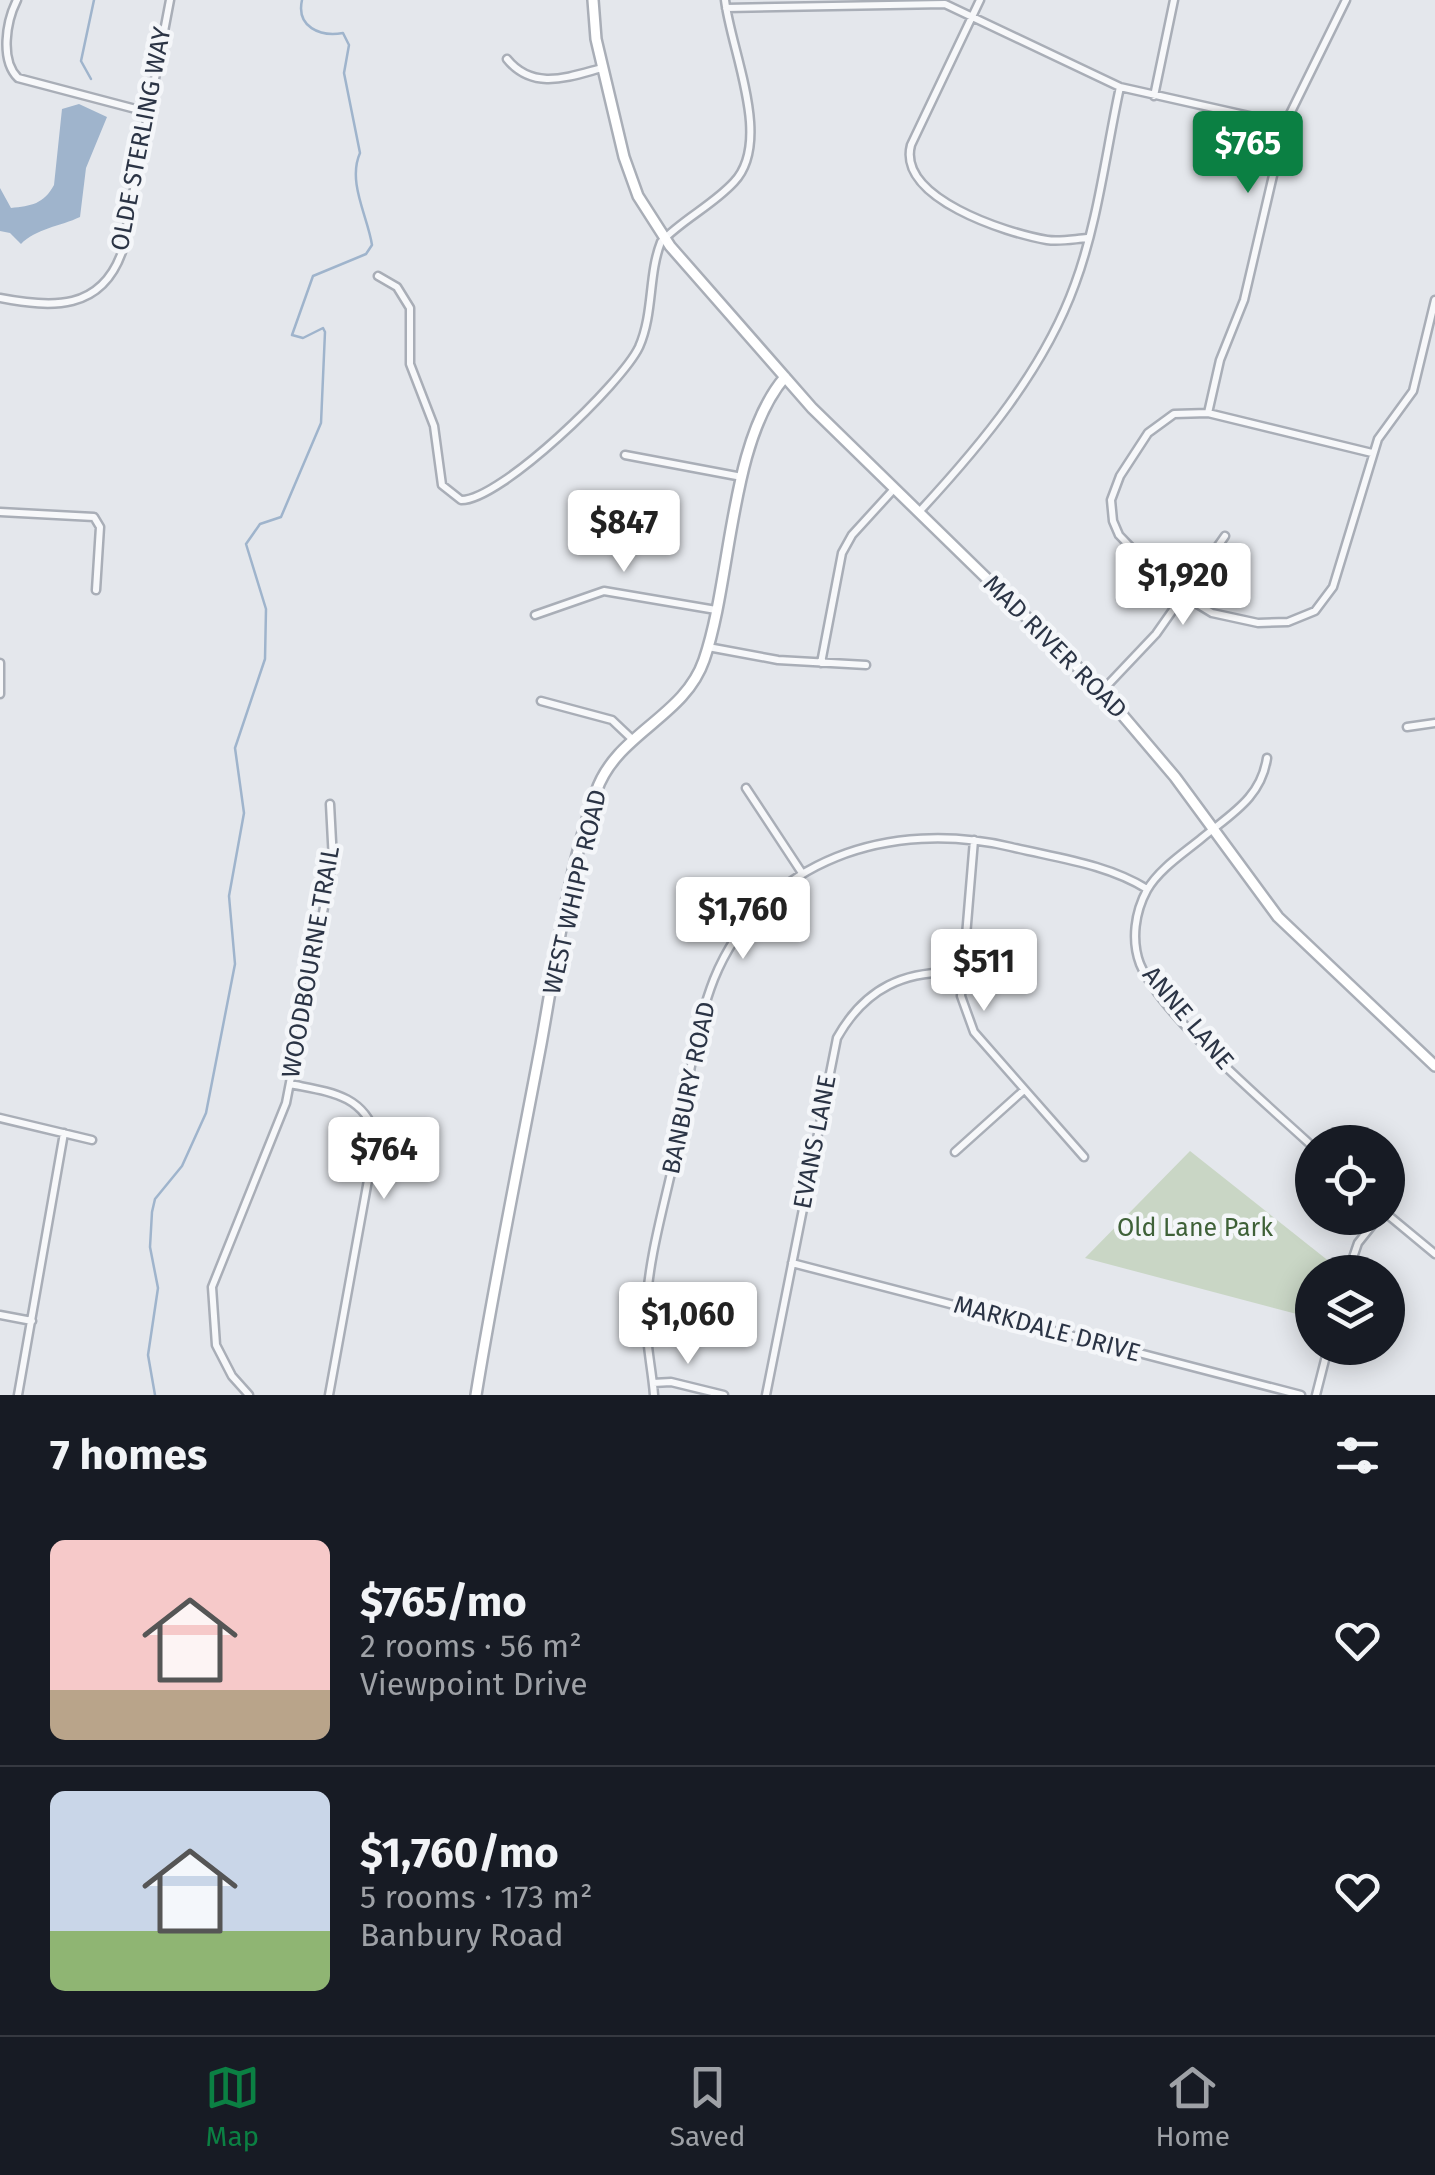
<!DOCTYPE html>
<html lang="en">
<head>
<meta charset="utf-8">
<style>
  :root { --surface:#171b24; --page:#242831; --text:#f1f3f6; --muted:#9ea1a6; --line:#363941; --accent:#0b8043 }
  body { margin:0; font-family:"Fira Sans",sans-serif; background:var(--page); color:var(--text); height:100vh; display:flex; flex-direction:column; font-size:38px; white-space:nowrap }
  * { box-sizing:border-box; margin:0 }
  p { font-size:32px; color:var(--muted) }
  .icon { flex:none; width:55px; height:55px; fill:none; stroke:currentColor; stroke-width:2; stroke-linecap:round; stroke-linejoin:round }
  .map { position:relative; height:1395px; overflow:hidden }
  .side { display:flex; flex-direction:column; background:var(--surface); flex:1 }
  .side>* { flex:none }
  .fabs { position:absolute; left:1295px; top:1125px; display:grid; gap:20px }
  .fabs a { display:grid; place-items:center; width:110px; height:110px; border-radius:50%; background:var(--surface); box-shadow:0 5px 25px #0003; font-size:50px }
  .price { position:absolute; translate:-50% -85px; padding:0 22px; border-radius:10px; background:#fff; color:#222; font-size:32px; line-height:65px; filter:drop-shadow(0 2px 5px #0008) }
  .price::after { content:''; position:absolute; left:50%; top:60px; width:30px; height:22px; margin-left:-15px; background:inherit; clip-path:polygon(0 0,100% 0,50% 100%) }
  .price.on { background:var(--accent); color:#fff }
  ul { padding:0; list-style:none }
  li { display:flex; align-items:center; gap:30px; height:250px; padding:0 50px }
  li+li { border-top:2px solid var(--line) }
  li span { display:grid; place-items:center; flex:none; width:280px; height:200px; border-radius:15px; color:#555 }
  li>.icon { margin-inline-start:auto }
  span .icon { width:120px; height:120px; fill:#fffc; stroke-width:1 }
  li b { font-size:42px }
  h2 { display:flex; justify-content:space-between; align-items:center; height:120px; padding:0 50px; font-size:42px }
  .dock { display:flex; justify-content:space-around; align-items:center; height:140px; border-top:2px solid var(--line); background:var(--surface); font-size:28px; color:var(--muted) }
  .dock a { display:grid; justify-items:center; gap:5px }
  .dock .on { color:var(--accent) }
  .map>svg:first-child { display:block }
</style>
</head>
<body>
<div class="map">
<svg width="1435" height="1395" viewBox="0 0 1435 1395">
  <rect width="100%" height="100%" fill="#e4e7ec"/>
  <path fill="#c9d6c5" d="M1190 1151 1340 1270 1312 1272V1318L1085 1258Z"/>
  <path fill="#9fb4cc" d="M79 104 107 117 86 168 80 217C61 226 35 229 21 244L10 233 0 231V188L11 208C31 206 44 204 54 185L62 109Z"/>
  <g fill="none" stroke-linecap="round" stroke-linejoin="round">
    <path stroke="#9fb4cc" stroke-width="2.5" d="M91 79 81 61 94 0
      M155 1395 148 1355 158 1288 150 1247 152 1212 155 1199 182 1166 206 1113 235 964 229 896 244 813 235 748 265 659 266 609 246 544 260 524 281 517 321 423 325 332 323 328 303 338 292 335 313 276 366 254 372 245C368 217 347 182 360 153L344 73 349 45 343 33C320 37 296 27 302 0"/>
    <defs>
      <path id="street" d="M17 0C6 22 0 60 18 78L147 112
        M980 0 911 145C897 198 1006 233 1047 240 1060 242 1074 239 1087 238
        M726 8 945 4 1120 87 1285 124
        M507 59C533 91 568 77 602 68
        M1154 96 1174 0
        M378 276 397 287 410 308V364L434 426 442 485 461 500C500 501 622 383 639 347 654 313 648 275 661 242 683 219 713 205 734 182 773 141 731 51 725 0
        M0 298C52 308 101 311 122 252L170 0
        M1208 413 1220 360 1244 300 1285 124 1346 0
        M1372 453 1208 413 1174 414 1148 433 1120 476 1111 500 1113 521 1119 535 1146 563 1184 596 1212 613 1258 623 1288 622 1315 611 1333 587 1378 439 1413 391 1435 300
        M625 455 742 477
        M0 512 94 517 100 527 96 590
        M919 512C981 445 1044 370 1075 284 1098 222 1106 151 1120 87
        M535 615 604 591 716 610
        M708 647 778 660 866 665
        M0 663V694
        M821 663 842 553 852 535 894 489
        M1102 691 1156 634 1225 536
        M541 701 612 720 632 739
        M1407 727 1435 723
        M1267 758C1261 798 1231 814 1202 838 1184 853 1159 869 1147 890 1135 912 1131 940 1140 964 1162 1016 1268 1105 1312 1146
        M746 788 802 873
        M974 840 961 996 974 1032 1084 1157
        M290 1084C329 1092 363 1094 376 1136L329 1395
        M0 1118 92 1140
        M955 1152 1024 1090
        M1388 1215 1435 1254
        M792 1263 1301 1395
        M1348 1272 1358 1243 1378 1218
        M0 1315 32 1321
        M653 1383 671 1382 724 1395
        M18 1395 64 1133
        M249 1395 232 1376 216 1345 212 1287 286 1103 333 861 330 804
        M654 1395C652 1368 645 1340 646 1312 648 1255 667 1197 678 1141 688 1087 694 1030 714 979 763 858 892 819 1011 847 1057 858 1107 864 1147 889
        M766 1395 837 1038C865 988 905 969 962 973
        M1316 1395 1328 1348"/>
      <path id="secondary" d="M593 0 596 39 624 157 638 196 670 246 812 408 1102 691 1175 777 1278 917 1435 1066
        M476 1395C495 1278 519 1161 541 1044 556 961 567 872 596 792 616 733 684 718 704 660 732 579 729 442 785 377"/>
    </defs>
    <use href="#street" stroke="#a9aeb7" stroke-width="11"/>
    <use href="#secondary" stroke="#a9aeb7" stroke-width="14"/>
    <use href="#street" stroke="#f7f8fa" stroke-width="6"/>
    <use href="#secondary" stroke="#fff" stroke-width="9"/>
  </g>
  <g text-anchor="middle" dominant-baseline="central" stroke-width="9" stroke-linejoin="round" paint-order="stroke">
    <g font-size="25" fill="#2b3445" stroke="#f4f6f9">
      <text transform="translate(141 139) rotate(-79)">OLDE STERLING WAY</text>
      <text transform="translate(1055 647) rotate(45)">MAD RIVER ROAD</text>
      <text transform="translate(575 892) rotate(-77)">WEST WHIPP ROAD</text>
      <text transform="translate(311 962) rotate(-80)">WOODBOURNE TRAIL</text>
      <text transform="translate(1188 1018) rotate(50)">ANNE LANE</text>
      <text transform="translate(689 1088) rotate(-78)">BANBURY ROAD</text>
      <text transform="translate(815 1142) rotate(-79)">EVANS LANE</text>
      <text transform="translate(1047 1329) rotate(15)">MARKDALE DRIVE</text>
    </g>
    <g font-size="25" fill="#3f6138" stroke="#f4f6f9">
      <text x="1195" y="1228">Old Lane Park</text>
    </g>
  </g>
</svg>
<div class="fabs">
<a><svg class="icon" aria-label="locate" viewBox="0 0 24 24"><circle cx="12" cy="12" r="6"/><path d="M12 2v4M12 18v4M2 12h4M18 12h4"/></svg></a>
<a><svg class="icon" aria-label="layers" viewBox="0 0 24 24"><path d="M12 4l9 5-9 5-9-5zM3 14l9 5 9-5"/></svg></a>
</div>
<b class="price on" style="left:1248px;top:196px">$765</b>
<b class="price" style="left:624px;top:575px">$847</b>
<b class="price" style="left:1183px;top:628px">$1,920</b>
<b class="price" style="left:743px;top:962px">$1,760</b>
<b class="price" style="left:984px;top:1014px">$511</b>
<b class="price" style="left:384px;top:1202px">$764</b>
<b class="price" style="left:688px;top:1367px">$1,060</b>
</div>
<section class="side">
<h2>7 homes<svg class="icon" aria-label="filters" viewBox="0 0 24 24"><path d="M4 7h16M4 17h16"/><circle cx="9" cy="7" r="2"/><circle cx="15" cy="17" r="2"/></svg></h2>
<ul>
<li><span style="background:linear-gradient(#f6c9c9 75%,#b9a48a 0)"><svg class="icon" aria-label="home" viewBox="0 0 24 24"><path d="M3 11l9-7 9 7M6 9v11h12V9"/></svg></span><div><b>$765/mo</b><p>2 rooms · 56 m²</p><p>Viewpoint Drive</p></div><svg class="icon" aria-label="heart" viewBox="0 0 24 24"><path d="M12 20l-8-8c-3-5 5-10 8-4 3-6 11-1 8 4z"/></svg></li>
<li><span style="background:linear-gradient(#c9d6e8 70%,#8fb573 0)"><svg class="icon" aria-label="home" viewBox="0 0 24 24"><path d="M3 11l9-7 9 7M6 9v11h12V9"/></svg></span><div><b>$1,760/mo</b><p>5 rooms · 173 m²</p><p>Banbury Road</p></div><svg class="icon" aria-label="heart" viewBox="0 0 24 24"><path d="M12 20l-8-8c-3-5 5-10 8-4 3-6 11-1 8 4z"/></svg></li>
</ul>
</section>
<nav class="dock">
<a class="on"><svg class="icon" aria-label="map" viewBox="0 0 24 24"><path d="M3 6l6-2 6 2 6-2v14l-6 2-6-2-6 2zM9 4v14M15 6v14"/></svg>Map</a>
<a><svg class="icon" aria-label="saved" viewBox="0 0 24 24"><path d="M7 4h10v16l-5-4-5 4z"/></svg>Saved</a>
<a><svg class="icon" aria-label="home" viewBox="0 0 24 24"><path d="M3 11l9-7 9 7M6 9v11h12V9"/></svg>Home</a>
</nav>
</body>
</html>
